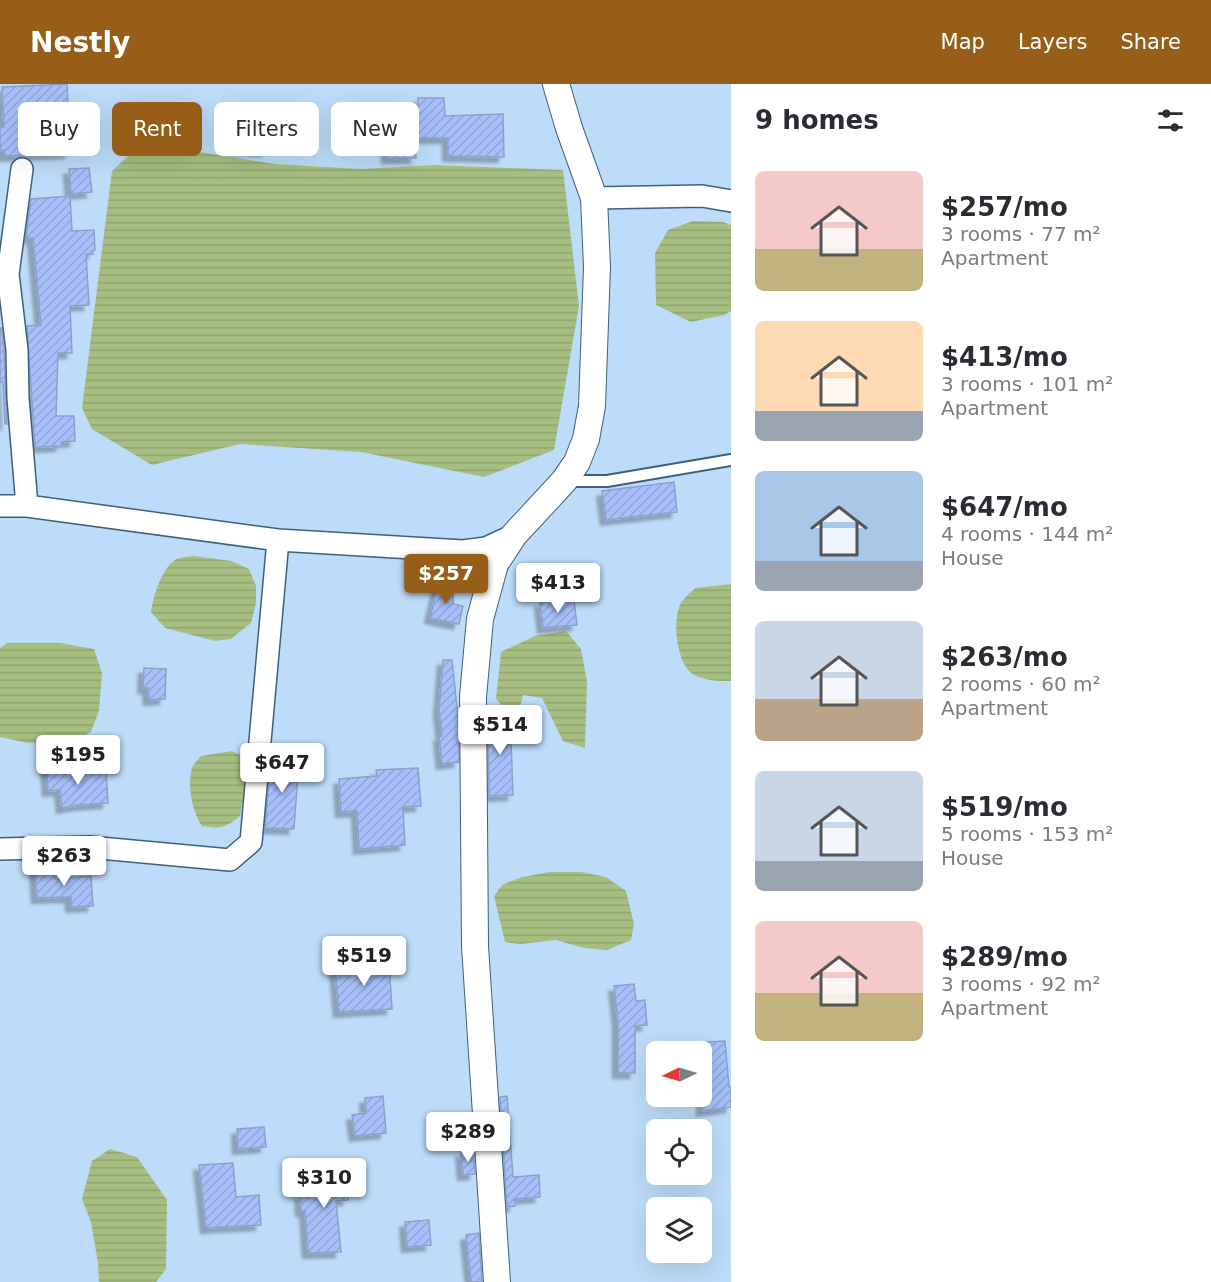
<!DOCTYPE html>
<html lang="en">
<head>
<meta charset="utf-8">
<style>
  :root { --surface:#fff; --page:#f7f7f7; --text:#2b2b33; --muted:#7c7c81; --accent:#965e19 }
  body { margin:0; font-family:"DejaVu Sans",sans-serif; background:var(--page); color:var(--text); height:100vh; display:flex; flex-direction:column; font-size:22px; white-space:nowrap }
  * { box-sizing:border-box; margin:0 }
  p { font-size:20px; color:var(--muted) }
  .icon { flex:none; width:33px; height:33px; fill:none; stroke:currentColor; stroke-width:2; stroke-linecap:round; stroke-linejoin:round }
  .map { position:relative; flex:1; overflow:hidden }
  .details { display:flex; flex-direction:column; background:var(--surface); width:480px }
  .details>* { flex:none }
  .top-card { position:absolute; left:18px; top:18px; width:570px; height:54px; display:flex; gap:12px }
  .needle { width:39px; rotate:265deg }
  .tools { position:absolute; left:646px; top:957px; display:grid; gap:12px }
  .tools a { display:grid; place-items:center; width:66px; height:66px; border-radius:9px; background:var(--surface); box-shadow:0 6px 24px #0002; font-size:30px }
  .price { position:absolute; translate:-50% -51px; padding:0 14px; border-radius:6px; background:#fff; color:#222; font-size:20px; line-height:39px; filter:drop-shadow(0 2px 3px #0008) }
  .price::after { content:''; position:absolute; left:50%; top:36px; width:18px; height:14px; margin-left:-9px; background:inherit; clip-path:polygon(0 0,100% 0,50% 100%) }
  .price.on { background:var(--accent); color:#fff }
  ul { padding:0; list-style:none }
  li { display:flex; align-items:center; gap:18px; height:150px; padding:0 24px }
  li span { display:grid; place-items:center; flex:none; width:168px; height:120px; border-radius:9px; color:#555 }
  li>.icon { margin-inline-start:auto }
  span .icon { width:72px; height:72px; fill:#fffc; stroke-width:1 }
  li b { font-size:26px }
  h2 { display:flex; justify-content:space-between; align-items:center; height:72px; padding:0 24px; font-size:26px }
  .tag { padding:0 21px; border-radius:9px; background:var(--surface); box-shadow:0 6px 24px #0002; font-size:21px; line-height:54px }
  .tag.on { background:var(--accent); color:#fff }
  header { display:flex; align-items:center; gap:36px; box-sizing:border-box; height:84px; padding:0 30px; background:var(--accent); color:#fff }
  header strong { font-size:28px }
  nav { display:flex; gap:33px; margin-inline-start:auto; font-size:21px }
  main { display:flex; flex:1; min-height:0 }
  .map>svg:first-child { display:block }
</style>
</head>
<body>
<header>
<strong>Nestly</strong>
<nav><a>Map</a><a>Layers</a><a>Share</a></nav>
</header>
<main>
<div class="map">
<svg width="731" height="1198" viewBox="0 0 731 1198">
  <defs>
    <pattern id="water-rules" width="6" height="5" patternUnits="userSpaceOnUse" patternTransform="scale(1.5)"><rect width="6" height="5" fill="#a6bf81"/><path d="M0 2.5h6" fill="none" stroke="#8ea470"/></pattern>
    <pattern id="building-hatch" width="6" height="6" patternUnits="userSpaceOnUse" patternTransform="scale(1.5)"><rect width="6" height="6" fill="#a7c0fb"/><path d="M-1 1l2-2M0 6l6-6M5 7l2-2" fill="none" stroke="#8fa5d8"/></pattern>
    <filter id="shadow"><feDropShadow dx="-5.5" dy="5.5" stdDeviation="1.5" flood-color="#0004"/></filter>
  </defs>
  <rect width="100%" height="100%" fill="#bddcf9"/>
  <path fill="url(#water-rules)" d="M142 59 275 80 361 85 434 81 563 86 579 222 554 366 484 393 361 368 240 360 152 381 92 345 82 324 112 87Z
    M693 137 723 138 731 141V227L724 231 691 238 656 221 655 169 668 146Z
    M194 472 231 477 249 485 256 502V519L251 539 231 555 215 557 165 544 151 528C153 513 163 479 179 474 183 473 189 473 194 472Z
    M731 500V597C718 597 706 597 694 591 677 582 672 538 680 521 683 515 690 509 695 504Z
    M566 547 581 565 587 597 585 664 563 657 542 614 523 611 519 628 505 625 496 615 501 568 535 552Z
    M7 559H60L94 565 102 589 99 627 91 648 73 657 28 659 0 653V564Z
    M232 667 246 674 249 679 240 732C226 744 221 745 202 742 192 727 187 702 192 684 193 680 198 676 201 672Z
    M550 788H581L606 793 626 807 634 840 631 856 607 866 584 864 556 856 520 860 505 858 494 812 502 801 522 793Z
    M110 1065 137 1073 167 1116 166 1185 156 1198H99L98 1179 91 1138 82 1115 92 1077Z"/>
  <path fill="url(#building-hatch)" stroke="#8da0ca" stroke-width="1.5" filter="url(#shadow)" d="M67 0 70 69 5 72 4 66 0 67V43H4L2 3Z
    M418 14H444L445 32 503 30 504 73 448 72V54H415L416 74H387V24H418Z
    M237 36 268 37 267 67 236 66Z
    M89 84 92 108 71 110 69 85Z
    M70 112 72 147 94 146 95 166 92 167 93 170H86L89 221 70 222 72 269H58L56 332H74L75 357 61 358V362L35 363 27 242 41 241 33 154H26L31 115Z
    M0 244H2L4 267 7 340H5L3 298H0Z
    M674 398 677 428 606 436 602 407Z
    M438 500H453V520L463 522 459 540 430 534Z
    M574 516 577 541 543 544 540 518Z
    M443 576H452L458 632 459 678 442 680 439 652H442L439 626Z
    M144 584 166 585 165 615 149 616 148 604H143Z
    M510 630 513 711 489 712 488 631Z
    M271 675 299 676 294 745 265 744Z
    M63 679 64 688 106 686 108 719 78 721 62 724 60 706 48 707 46 680Z
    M418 684 421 722 403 723 405 761 359 765 357 727 341 728 339 695 377 692 376 686Z
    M54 782 55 795 91 792 93 822 71 823V813L37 814 35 783Z
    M389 878 392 925 339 928 335 885 348 884V880Z
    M634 900 636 917 645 916 647 941 635 942V989H618V938L614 902Z
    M725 957 729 1003H731V1023L702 1027V992L709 991 707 958Z
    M383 1012 386 1049 355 1052 352 1031 366 1029 365 1014Z
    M507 1012 513 1093 539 1091 540 1113 514 1115 515 1122 507 1123 500 1013Z
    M264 1043 266 1063 238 1065 237 1045Z
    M473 1067 475 1090 463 1091 461 1068Z
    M233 1079 236 1113 259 1111 261 1141 206 1144 199 1081Z
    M347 1083 348 1116 336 1117 341 1168 308 1169 305 1127H301L300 1110H309L307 1087Z
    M429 1136 431 1161 407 1163 405 1138Z
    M479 1149 482 1198H471L466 1151Z"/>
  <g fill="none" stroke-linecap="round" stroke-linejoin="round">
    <defs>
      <path id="service" d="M565 397H607L731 376"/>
      <path id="minor" d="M22 85 8 190 17 266 18 314 27 422
        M594 114 702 112 731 117
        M0 422H27L278 456 463 467 486 464 514 451
        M0 765 89 763 230 776 251 758 278 456"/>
      <path id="tertiary" d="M497 1198 475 862 473 613 480 535 495 480 514 451 564 397 577 378 586 355 592 322 597 183 594 114 569 44 556 0"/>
    </defs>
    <use href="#service" stroke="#3d607f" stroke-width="14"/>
    <use href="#minor" stroke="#3d607f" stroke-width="24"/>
    <use href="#tertiary" stroke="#3d607f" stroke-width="28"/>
    <use href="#service" stroke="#fff" stroke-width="10"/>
    <use href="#minor" stroke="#fff" stroke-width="21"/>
    <use href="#tertiary" stroke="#fff" stroke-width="26"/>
  </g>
</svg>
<div class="tools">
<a><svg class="needle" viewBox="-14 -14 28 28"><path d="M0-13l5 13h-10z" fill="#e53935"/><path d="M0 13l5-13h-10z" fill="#7c7c81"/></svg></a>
<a><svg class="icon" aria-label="locate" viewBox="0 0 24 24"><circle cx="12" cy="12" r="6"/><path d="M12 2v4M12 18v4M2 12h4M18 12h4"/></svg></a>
<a><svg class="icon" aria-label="layers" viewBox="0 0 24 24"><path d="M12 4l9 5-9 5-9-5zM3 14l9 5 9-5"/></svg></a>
</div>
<b class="price on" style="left:446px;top:521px">$257</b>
<b class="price" style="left:558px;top:530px">$413</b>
<b class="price" style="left:500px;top:672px">$514</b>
<b class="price" style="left:78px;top:702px">$195</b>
<b class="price" style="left:282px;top:710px">$647</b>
<b class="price" style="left:64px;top:803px">$263</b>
<b class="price" style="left:364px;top:903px">$519</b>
<b class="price" style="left:468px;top:1079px">$289</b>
<b class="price" style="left:324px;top:1125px">$310</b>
<div class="top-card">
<a class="tag">Buy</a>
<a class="tag on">Rent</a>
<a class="tag">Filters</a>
<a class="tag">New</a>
</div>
</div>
<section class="details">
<h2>9 homes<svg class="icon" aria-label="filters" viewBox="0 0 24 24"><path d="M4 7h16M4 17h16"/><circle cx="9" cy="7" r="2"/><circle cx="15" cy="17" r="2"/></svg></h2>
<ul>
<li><span style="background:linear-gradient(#f6c9c9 65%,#c2b280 0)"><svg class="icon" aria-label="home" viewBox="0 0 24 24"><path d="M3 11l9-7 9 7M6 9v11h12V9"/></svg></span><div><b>$257/mo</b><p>3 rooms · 77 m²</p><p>Apartment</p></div></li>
<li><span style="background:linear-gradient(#ffd9b3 75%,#9aa5b1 0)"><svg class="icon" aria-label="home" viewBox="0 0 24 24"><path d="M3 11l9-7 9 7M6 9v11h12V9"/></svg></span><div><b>$413/mo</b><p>3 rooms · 101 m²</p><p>Apartment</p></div></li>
<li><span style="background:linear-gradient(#a9c7e8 75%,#9aa5b1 0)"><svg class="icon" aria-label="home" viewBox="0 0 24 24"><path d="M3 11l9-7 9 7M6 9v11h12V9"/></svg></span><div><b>$647/mo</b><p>4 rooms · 144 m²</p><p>House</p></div></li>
<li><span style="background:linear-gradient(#c9d6e8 65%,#b9a48a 0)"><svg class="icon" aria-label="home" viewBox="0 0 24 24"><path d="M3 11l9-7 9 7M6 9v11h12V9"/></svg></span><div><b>$263/mo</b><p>2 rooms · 60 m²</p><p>Apartment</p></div></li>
<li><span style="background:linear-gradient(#c9d6e8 75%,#9aa5b1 0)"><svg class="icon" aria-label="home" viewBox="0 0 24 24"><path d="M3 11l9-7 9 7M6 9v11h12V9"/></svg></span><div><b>$519/mo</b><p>5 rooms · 153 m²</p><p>House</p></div></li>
<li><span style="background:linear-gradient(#f6c9c9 60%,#c2b280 0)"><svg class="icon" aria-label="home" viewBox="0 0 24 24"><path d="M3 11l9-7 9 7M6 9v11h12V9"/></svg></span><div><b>$289/mo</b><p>3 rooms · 92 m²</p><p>Apartment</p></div></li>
</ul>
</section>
</main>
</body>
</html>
